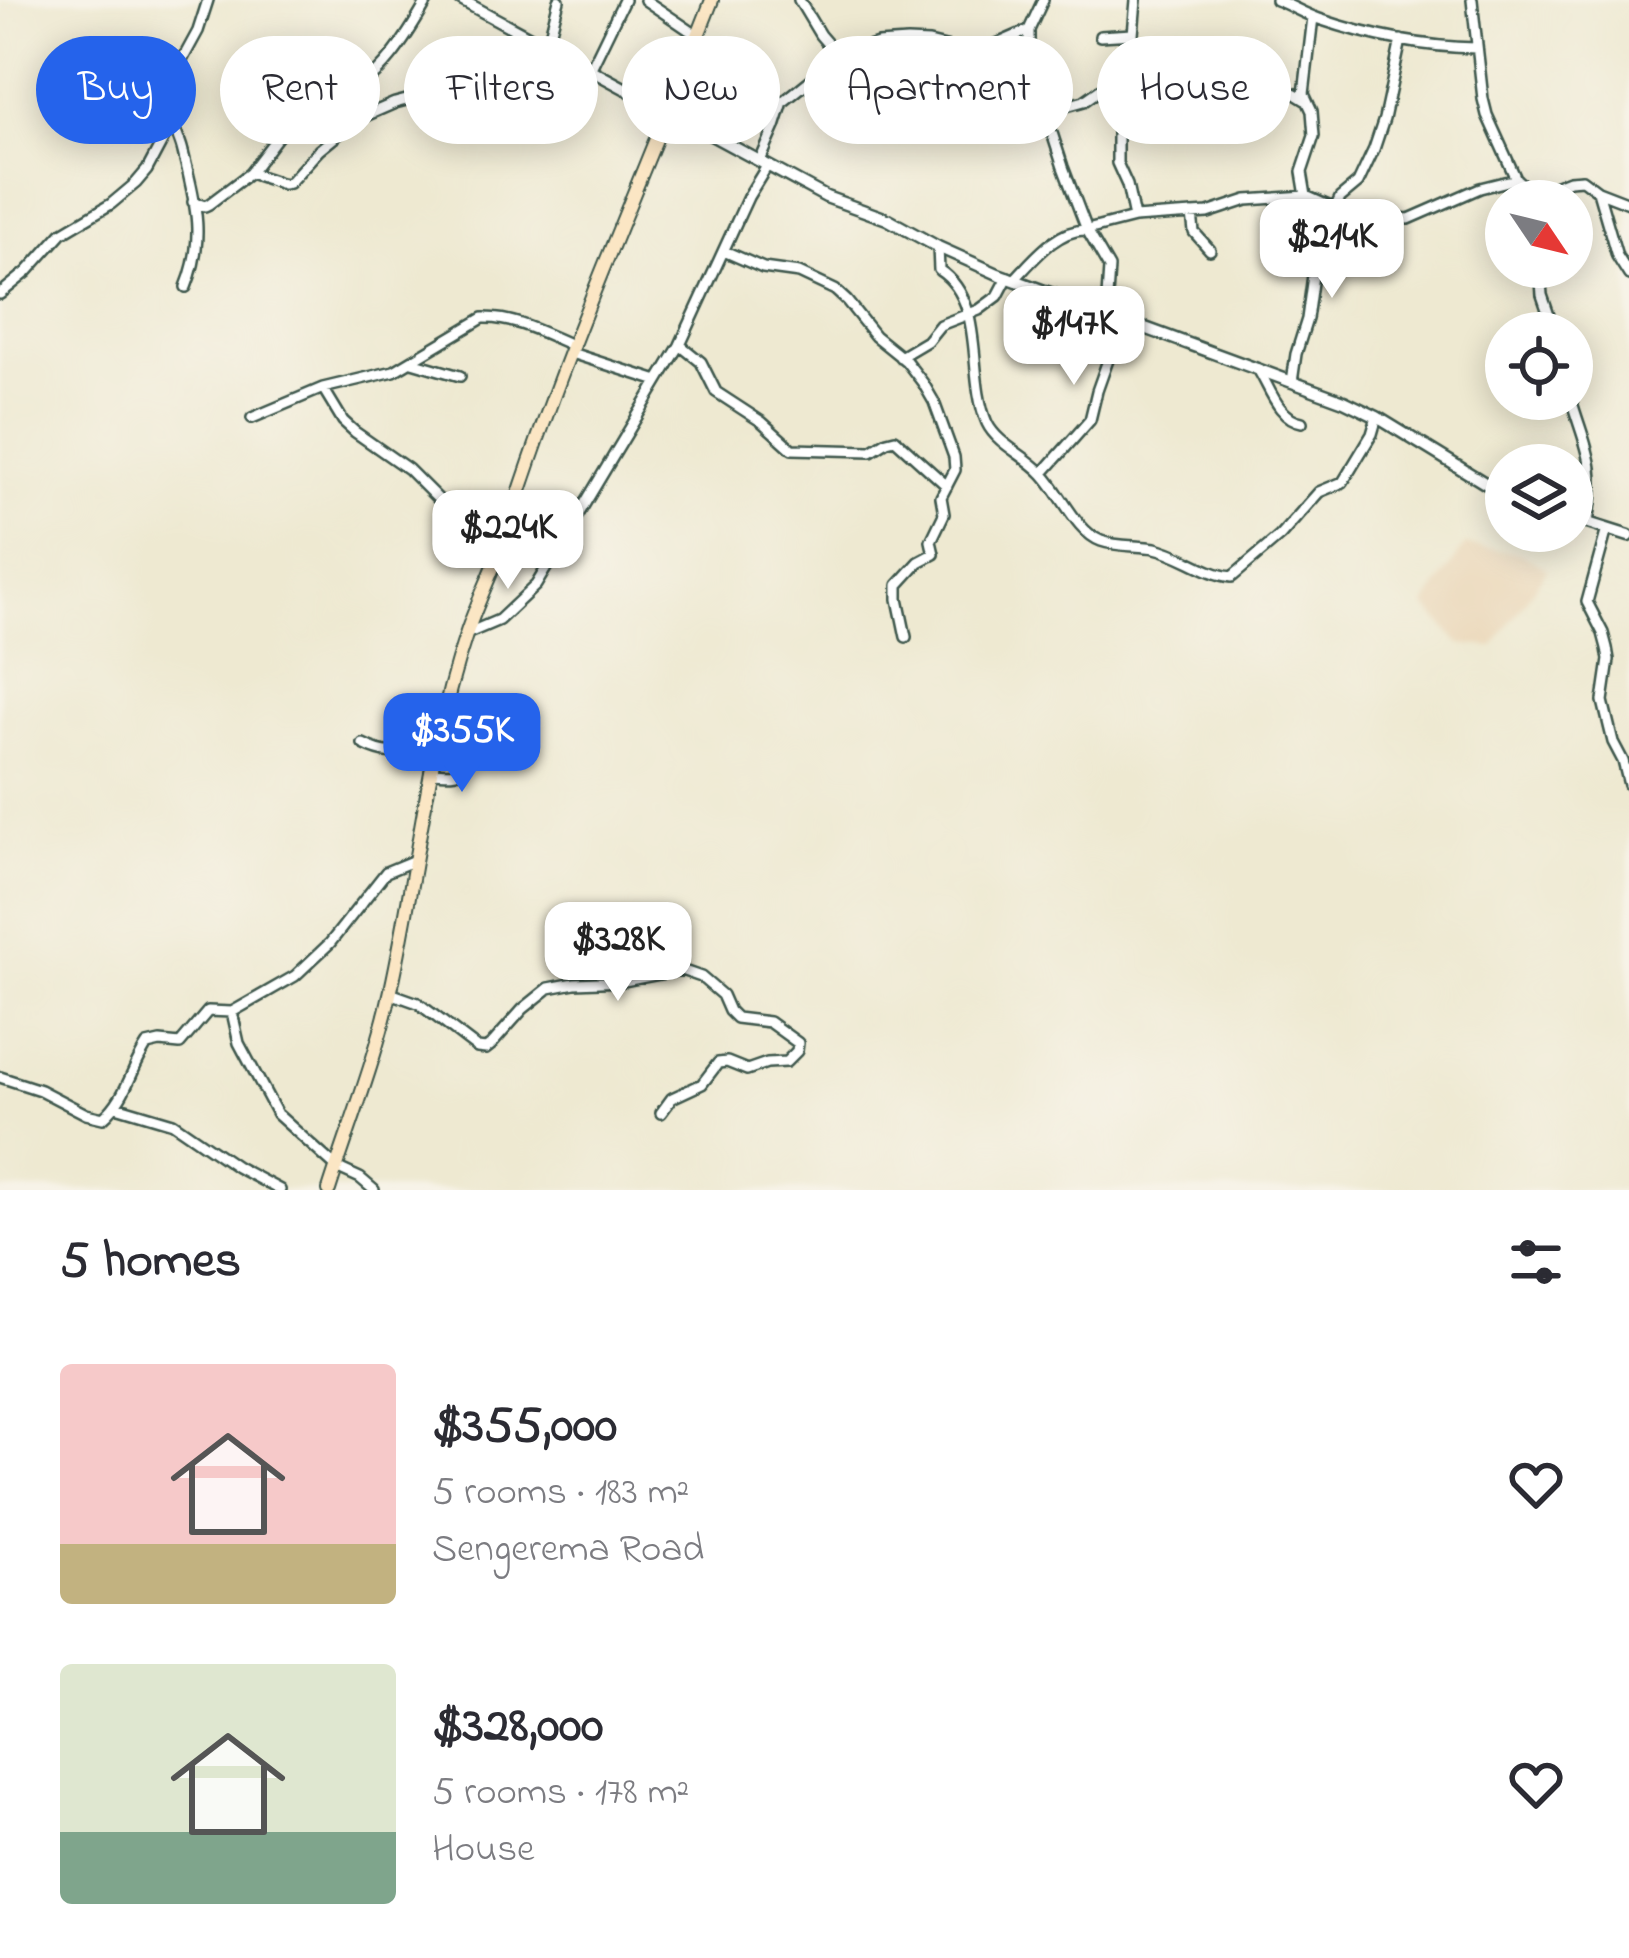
<!DOCTYPE html>
<html lang="en">
<head>
<meta charset="utf-8">
<style>
  :root { --surface:#fff; --page:#f2f2f3; --text:#2b2b33; --muted:#7c7c81; --accent:#2563eb }
  body { margin:0; font-family:"Indie Flower",sans-serif; background:var(--page); color:var(--text); height:100vh; display:flex; flex-direction:column; font-size:45px; white-space:nowrap }
  * { box-sizing:border-box; margin:0 }
  p { font-size:39px; color:var(--muted) }
  .icon { flex:none; width:66px; height:66px; fill:none; stroke:currentColor; stroke-width:2; stroke-linecap:round; stroke-linejoin:round }
  .map { position:relative; height:1190px; overflow:hidden }
  .details { display:flex; flex-direction:column; background:var(--surface); flex:1 }
  .details>* { flex:none }
  .top-card { position:absolute; left:36px; top:36px; width:1557px; height:108px; display:flex; gap:24px }
  .needle { width:78px; rotate:125deg }
  .buttons { position:absolute; left:1485px; top:180px; display:grid; gap:24px }
  .buttons a { display:grid; place-items:center; width:108px; height:108px; border-radius:50%; background:var(--surface); box-shadow:0 6px 30px #0003; font-size:60px }
  .price { position:absolute; translate:-50% -102px; padding:0 27px; border-radius:24px; background:#fff; color:#222; font-size:39px; line-height:78px; filter:drop-shadow(0 3px 6px #0008) }
  .price::after { content:''; position:absolute; left:50%; top:72px; width:36px; height:27px; margin-left:-18px; background:inherit; clip-path:polygon(0 0,100% 0,50% 100%) }
  .price.active { background:var(--accent); color:#fff }
  ul { padding:0; list-style:none }
  li { display:flex; align-items:center; gap:36px; height:300px; padding:0 60px }
  li span { display:grid; place-items:center; flex:none; width:336px; height:240px; border-radius:12px; color:#555 }
  li>.icon { margin-inline-start:auto }
  span .icon { width:144px; height:144px; fill:#fffc; stroke-width:1 }
  li b { font-size:51px }
  h2 { display:flex; justify-content:space-between; align-items:center; height:144px; padding:0 60px; font-size:51px }
  .chip { padding:0 42px; border-radius:54px; background:var(--surface); box-shadow:0 6px 30px #0003; font-size:42px; line-height:108px }
  .chip.active { background:var(--accent); color:#fff }
  .map>svg:first-child { display:block }
</style>
</head>
<body>
<div class="map">
<svg width="1629" height="1190" viewBox="0 0 1629 1190">
  <rect width="100%" height="100%" fill="#f7f3e8"/>
  <filter id="ink" filterUnits="userSpaceOnUse"><feTurbulence type="fractalNoise" baseFrequency=".00833" numOctaves="2"/><feDisplacementMap in="SourceGraphic" scale="24" xChannelSelector="R" yChannelSelector="G"/><feConvolveMatrix kernelMatrix="1 2 1 2 8 2 1 2 1" color-interpolation-filters="sRGB"/></filter>
  <filter id="wash" filterUnits="userSpaceOnUse"><feTurbulence type="fractalNoise" baseFrequency=".004" numOctaves="4" result="noise"/><feDisplacementMap in="SourceGraphic" scale="48" xChannelSelector="R" yChannelSelector="G"/><feGaussianBlur stdDeviation="2.7" result="paint"/><feColorMatrix in="noise" values="0 0 0 0 0 0 0 0 0 0 0 0 0 0 0 0 0 1.4 0 .05"/><feComposite in="paint" operator="in"/></filter>
  <g filter="url(#wash)">
    <rect width="100%" height="100%" fill="#eee9d1"/>
    <path fill="#ebd8ba" d="M1465 545 1519 553 1547 569 1493 647 1460 644 1425 605Z"/>
  </g>
  <g filter="url(#ink)">
    <g fill="none" stroke-linecap="round" stroke-linejoin="round">
      <defs>
        <path id="minor" d="M645 0 698 36
          M799 0 820 35 839 57
          M1043 0 1029 30V62L1063 167 1087 230 1109 268 1107 297 1116 317
          M1276 0C1290 5 1304 14 1319 19 1369 36 1423 47 1476 48
          M1472 0 1483 99 1487 115 1516 179 1530 191 1538 192 1569 180 1582 179 1598 191 1629 203
          M1100 36 1133 34
          M547 46 559 0
          M1132 57C1185 63 1261 70 1305 100
          M591 68 624 0
          M1045 112 1084 101 1104 87 1122 83
          M174 124C176 134 181 142 183 152 195 201 206 238 186 287
          M760 161 775 127 783 102 839 57 878 44 907 42 929 43 974 54 1029 30
          M250 173 283 184 289 183 319 150 356 120 395 103 433 93 452 72 457 73 477 99H482L494 92
          M1598 191 1617 256 1629 275
          M1306 196 1302 172 1314 136 1312 111 1304 94 1313 17
          M193 202 205 206 209 204 250 173 301 106C314 103 327 103 339 98 380 82 407 37 428 0
          M1192 214 1194 232 1210 250
          M1134 218 1127 185 1117 163V107L1122 83 1130 69 1136 0
          M938 247 939 270C987 301 966 375 987 423 997 444 1025 455 1041 472 1060 490 1076 532 1101 541 1117 547 1138 545 1155 548 1182 554 1205 574 1232 577L1280 536 1319 492 1343 482 1372 434 1377 417
          M724 251 763 268 799 273 835 290 847 301 875 336 906 361 923 383 934 402 954 457 955 470 941 497 944 514 931 541 934 554 919 562 898 585V599L906 637
          M1540 267 1542 295 1555 333
          M1015 279C1033 260 1058 228 1087 230L1134 218 1208 213 1247 200 1306 196 1344 213 1409 219 1480 188 1516 179
          M0 294 27 272 62 233 111 204 136 183 147 170 173 121 180 64 198 31 208 0
          M680 345 701 362 716 392 762 422 792 449 871 451 887 441 895 439 947 486
          M571 353 658 381
          M900 357 927 341 940 325 979 310 998 296 1008 277
          M412 362 460 376
          M1258 369C1270 388 1278 418 1302 422
          M1292 382 1296 354 1307 319 1317 246 1340 198 1358 183 1374 149 1384 119 1401 40
          M323 388 343 421 355 432 408 469 446 507 505 536
          M1571 399C1586 449 1599 466 1588 522
          M252 418 323 388 394 371 483 318C515 317 545 334 574 346
          M1043 473 1090 420 1097 391 1108 360 1130 324
          M1607 529 1587 602 1603 633 1607 648 1609 660 1603 701 1613 742 1623 761 1629 785
          M466 634 499 620 536 585 680 345 748 197 767 166
          M363 744C392 759 404 751 435 748
          M430 772C459 773 457 777 472 752L494 757
          M390 993 418 1003 477 1048 486 1049 491 1045 523 1009 549 988 575 983 624 981 681 970 701 977 722 995 729 1011 736 1018 769 1022 798 1043 797 1051 786 1062 767 1063 747 1070 727 1062 718 1063 702 1084 672 1098 661 1113
          M232 1012 239 1043 277 1114 336 1167 360 1178 374 1190
          M0 1077 40 1090 86 1114 103 1118C126 1099 131 1069 147 1045L160 1042 180 1044 208 1011 232 1012 295 976 330 943 386 872 415 860
          M116 1106 173 1123 237 1167 280 1190"/>
        <path id="tertiary" d="M461 0 826 197 887 219 938 247 998 274 1344 401 1377 417 1506 496
          M1572 518 1629 536"/>
        <path id="secondary" d="M329 1190C350 1124 376 1059 391 990 417 872 427 751 466 635 477 601 495 568 506 534 563 352 643 177 712 0"/>
      </defs>
      <use href="#minor" stroke="#3e574c" stroke-width="14"/>
      <use href="#tertiary" stroke="#3e574c" stroke-width="15"/>
      <use href="#secondary" stroke="#3e574c" stroke-width="16"/>
      <use href="#minor" stroke="#fff" stroke-width="9"/>
      <use href="#tertiary" stroke="#fff" stroke-width="10"/>
      <use href="#secondary" stroke="#fbe6c4" stroke-width="12"/>
    </g>
  </g>
</svg>
<div class="buttons">
<a><svg class="needle" viewBox="-14 -14 28 28"><path d="M0-13l5 13h-10z" fill="#e53935"/><path d="M0 13l5-13h-10z" fill="#7c7c81"/></svg></a>
<a><svg class="icon" aria-label="locate" viewBox="0 0 24 24"><circle cx="12" cy="12" r="6"/><path d="M12 2v4M12 18v4M2 12h4M18 12h4"/></svg></a>
<a><svg class="icon" aria-label="layers" viewBox="0 0 24 24"><path d="M12 4l9 5-9 5-9-5zM3 14l9 5 9-5"/></svg></a>
</div>
<b class="price" style="left:1332px;top:301px">$214K</b>
<b class="price" style="left:1074px;top:388px">$147K</b>
<b class="price" style="left:508px;top:592px">$224K</b>
<b class="price active" style="left:462px;top:795px">$355K</b>
<b class="price" style="left:618px;top:1004px">$328K</b>
<div class="top-card">
<a class="chip active">Buy</a>
<a class="chip">Rent</a>
<a class="chip">Filters</a>
<a class="chip">New</a>
<a class="chip">Apartment</a>
<a class="chip">House</a>
</div>
</div>
<section class="details">
<h2>5 homes<svg class="icon" aria-label="filters" viewBox="0 0 24 24"><path d="M4 7h16M4 17h16"/><circle cx="9" cy="7" r="2"/><circle cx="15" cy="17" r="2"/></svg></h2>
<ul>
<li><span style="background:linear-gradient(#f6c9c9 75%,#c2b280 0)"><svg class="icon" aria-label="home" viewBox="0 0 24 24"><path d="M3 11l9-7 9 7M6 9v11h12V9"/></svg></span><div><b>$355,000</b><p>5 rooms · 183 m²</p><p>Sengerema Road</p></div><svg class="icon" aria-label="heart" viewBox="0 0 24 24"><path d="M12 20l-8-8c-3-5 5-10 8-4 3-6 11-1 8 4z"/></svg></li>
<li><span style="background:linear-gradient(#dfe7d0 70%,#7fa58c 0)"><svg class="icon" aria-label="home" viewBox="0 0 24 24"><path d="M3 11l9-7 9 7M6 9v11h12V9"/></svg></span><div><b>$328,000</b><p>5 rooms · 178 m²</p><p>House</p></div><svg class="icon" aria-label="heart" viewBox="0 0 24 24"><path d="M12 20l-8-8c-3-5 5-10 8-4 3-6 11-1 8 4z"/></svg></li>
</ul>
</section>
</body>
</html>
